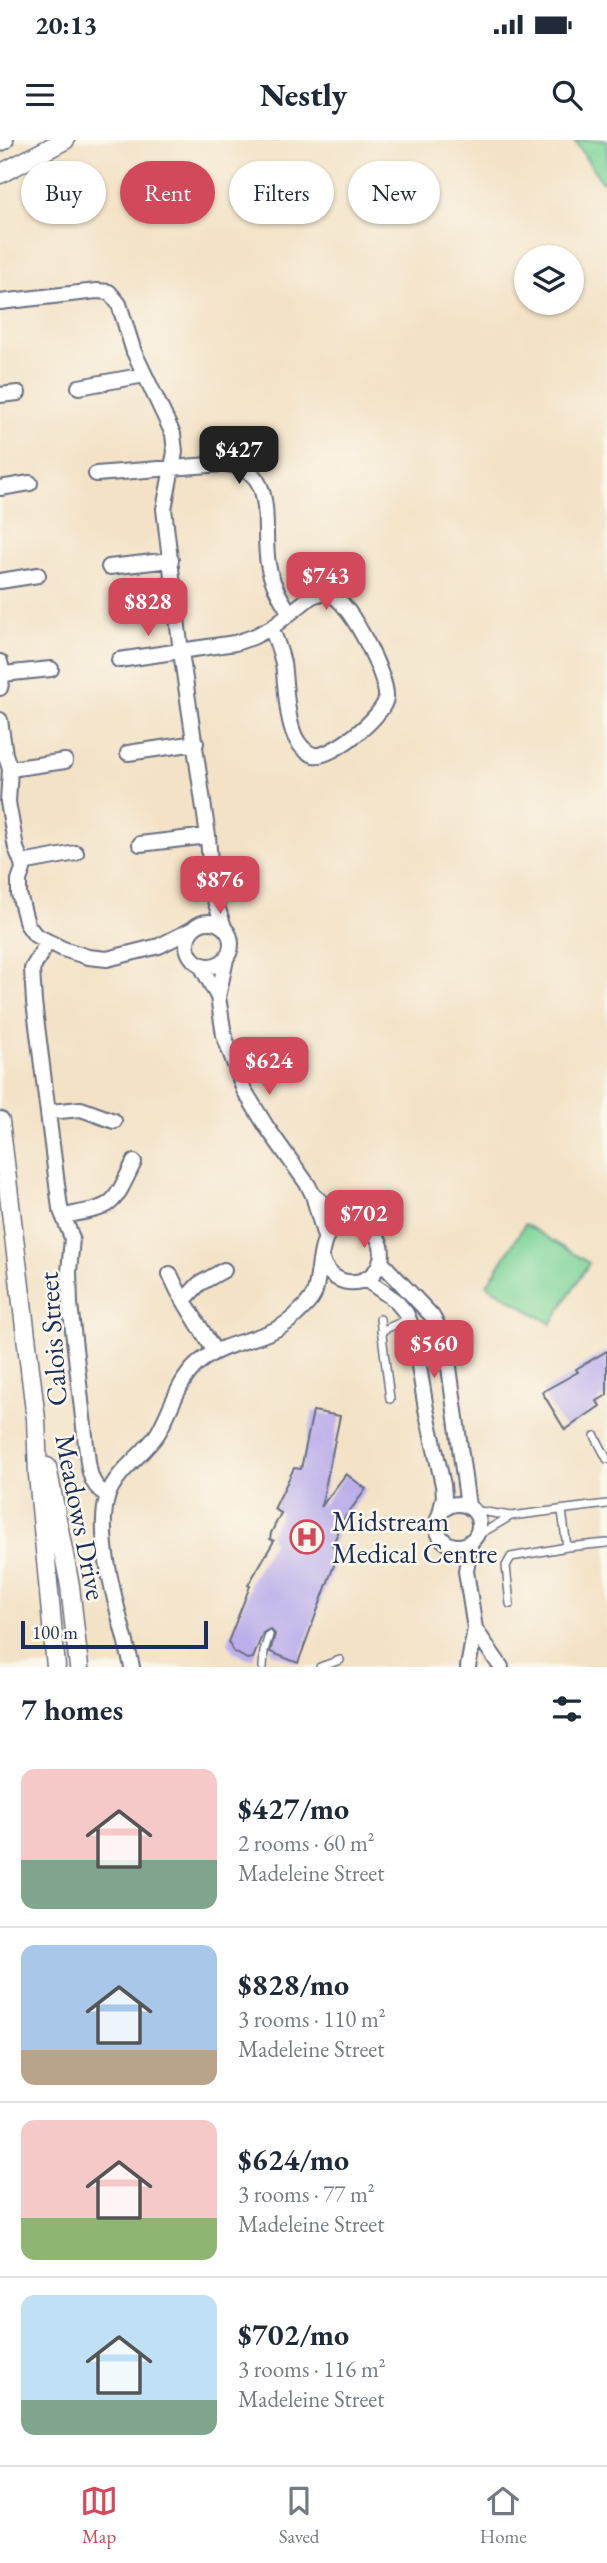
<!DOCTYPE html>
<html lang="en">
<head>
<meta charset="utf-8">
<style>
  :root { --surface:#fff; --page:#f2f2f3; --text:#1f2937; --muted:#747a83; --line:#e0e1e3; --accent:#d1495b }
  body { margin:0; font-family:"EB Garamond",serif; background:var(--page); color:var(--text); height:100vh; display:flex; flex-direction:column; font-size:26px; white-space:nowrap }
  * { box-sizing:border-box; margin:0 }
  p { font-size:23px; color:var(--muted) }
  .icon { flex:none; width:38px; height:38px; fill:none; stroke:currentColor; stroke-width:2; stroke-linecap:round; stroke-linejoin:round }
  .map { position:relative; height:1527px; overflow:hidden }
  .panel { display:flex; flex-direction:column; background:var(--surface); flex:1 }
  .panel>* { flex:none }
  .guide { position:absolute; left:21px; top:21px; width:565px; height:63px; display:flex; gap:14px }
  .buttons { position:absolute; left:514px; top:105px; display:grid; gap:14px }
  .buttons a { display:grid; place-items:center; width:70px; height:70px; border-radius:50%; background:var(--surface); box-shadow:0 2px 5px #0004; font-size:35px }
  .scale { position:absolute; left:21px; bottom:18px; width:187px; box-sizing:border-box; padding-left:7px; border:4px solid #1b2f5e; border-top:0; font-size:19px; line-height:24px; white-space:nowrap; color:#1b2f5e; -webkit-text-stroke:5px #fbf7ec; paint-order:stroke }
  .price { position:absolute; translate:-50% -60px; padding:0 16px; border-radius:14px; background:var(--accent); color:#fff; font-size:23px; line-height:46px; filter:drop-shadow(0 2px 4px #0008) }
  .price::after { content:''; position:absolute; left:50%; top:42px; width:21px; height:16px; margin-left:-10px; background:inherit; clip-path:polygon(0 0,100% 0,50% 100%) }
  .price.selected { background:#222; color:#fff }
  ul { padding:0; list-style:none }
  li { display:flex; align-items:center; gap:21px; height:175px; padding:0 21px }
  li+li { border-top:2px solid var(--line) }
  li span { display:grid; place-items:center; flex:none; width:196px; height:140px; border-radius:14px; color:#555 }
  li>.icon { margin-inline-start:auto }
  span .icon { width:84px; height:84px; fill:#fffc; stroke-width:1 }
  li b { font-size:30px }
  h2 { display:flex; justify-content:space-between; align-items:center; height:84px; padding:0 21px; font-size:30px }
  .tag { padding:0 24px; border-radius:32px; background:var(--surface); box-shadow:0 2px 5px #0004; font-size:24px; line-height:63px }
  .tag.selected { background:var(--accent); color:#fff }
  .status { display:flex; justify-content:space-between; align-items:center; height:49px; padding:0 35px; background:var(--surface); direction:ltr }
  .status svg { height:19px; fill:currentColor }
  header { display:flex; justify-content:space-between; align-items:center; height:91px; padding:0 21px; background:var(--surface); font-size:32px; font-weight:800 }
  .tabs { display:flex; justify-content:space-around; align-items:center; height:98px; border-top:2px solid var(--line); background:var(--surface); font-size:19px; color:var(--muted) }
  .tabs a { display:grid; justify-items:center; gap:4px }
  .tabs .selected { color:var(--accent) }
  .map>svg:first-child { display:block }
</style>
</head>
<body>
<div class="status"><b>20:13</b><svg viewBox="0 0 49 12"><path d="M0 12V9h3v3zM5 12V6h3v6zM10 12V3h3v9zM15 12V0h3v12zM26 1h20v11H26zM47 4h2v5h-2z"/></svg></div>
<header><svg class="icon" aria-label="menu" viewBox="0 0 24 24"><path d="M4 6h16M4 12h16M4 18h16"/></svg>Nestly<svg class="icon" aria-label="search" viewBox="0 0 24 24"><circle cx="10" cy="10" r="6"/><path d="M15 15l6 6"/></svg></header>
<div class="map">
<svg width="607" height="1527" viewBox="0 0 607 1527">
  <rect width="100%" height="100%" fill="#fbf7ec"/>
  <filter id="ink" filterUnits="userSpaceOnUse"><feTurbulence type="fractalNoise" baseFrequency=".0143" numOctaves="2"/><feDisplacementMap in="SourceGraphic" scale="14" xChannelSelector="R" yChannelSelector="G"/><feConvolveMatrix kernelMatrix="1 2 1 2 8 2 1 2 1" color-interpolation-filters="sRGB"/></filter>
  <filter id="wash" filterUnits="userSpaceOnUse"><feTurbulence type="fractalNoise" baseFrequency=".00686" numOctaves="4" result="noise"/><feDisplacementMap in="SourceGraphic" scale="28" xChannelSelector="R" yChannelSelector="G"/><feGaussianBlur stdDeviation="1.57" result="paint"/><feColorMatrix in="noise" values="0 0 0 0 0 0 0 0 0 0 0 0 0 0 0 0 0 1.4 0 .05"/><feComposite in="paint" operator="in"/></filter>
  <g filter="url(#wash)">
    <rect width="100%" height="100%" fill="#f3e2c6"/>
    <path fill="#7ed498" stroke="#4c827b" stroke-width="2" d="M574 0H607V39L602 42Z
      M525 1084 589 1123 551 1184 487 1145Z"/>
    <g id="blocks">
      <path fill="#bbaeea" d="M607 1211V1255L597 1261 600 1266 565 1290 542 1252 578 1232 576 1229Z
        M313 1271 340 1276 321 1367 346 1334 366 1349 337 1388V1395L332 1405 340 1409 298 1523 270 1512 275 1494 270 1489 263 1493 253 1518 247 1519 233 1511 228 1502 250 1446 248 1445 274 1401 270 1399 271 1393 281 1373 274 1369 294 1328 301 1329Z"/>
    </g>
  </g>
  <g filter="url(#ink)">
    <use href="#blocks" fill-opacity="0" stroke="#676e82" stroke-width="2"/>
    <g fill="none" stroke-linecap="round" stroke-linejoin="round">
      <defs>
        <path id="service" d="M380 1179 390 1259
          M381 1191 408 1179
          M595 1296 607 1319
          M473 1370 511 1376 607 1364
          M562 1371 567 1407
          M475 1397 511 1376
          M510 1464 506 1426 511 1417 567 1407 607 1403
          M263 1527 264 1511 269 1495
          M320 1527 340 1520"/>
        <path id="minor" d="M0 162 97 151 109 152 119 164 134 212 173 294 175 312 164 369 181 512 208 696 212 752 224 787
          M79 247 145 235
          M0 255 18 253
          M96 334 222 324C280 325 261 387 268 424 271 442 280 458 290 473
          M0 348 30 343
          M109 427 171 420
          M0 441 38 435
          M119 520 235 503 253 497 271 488 312 456C319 453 326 452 333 456 351 465 388 538 386 558 384 576 332 618 314 615 307 613 302 608 298 602 286 584 286 545 283 523 280 511 276 499 271 488
          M0 522 3 534 0 548
          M3 534 51 529
          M0 580 5 614 10 629 8 662 16 708 22 723 23 729 19 740V754L27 784 35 795 63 809 88 817 107 819 159 806 191 790
          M128 613 196 603
          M10 629 65 621
          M140 704 208 696
          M22 723 76 713
          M187 804a22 22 0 1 1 44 0a22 22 0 1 1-44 0Z
          M47 803 32 829 34 862 60 1068 72 1098 69 1132 70 1164 88 1322C90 1337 94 1349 108 1355
          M200 824 218 857 224 895 244 950 266 986 308 1045 313 1055 325 1097
          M218 857 226 819
          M49 972 81 969 114 981
          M313 1055 347 1082
          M63 1076C114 1066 111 1070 134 1022
          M380 1121 432 1176 445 1198 468 1366
          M170 1134 178 1151 215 1212
          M365 1139 395 1160 406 1173 413 1189 426 1269 443 1345 444 1356 440 1374
          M184 1160 199 1144 224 1130
          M437 1385a21 21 0 1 1 42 0a21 21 0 1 1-42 0Z
          M475 1489 501 1527
          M132 1527C122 1481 93 1400 108 1355 117 1330 144 1315 158 1293 173 1267 179 1235 205 1218 234 1198 270 1201 296 1175 302 1169 313 1160 315 1151 322 1127 317 1069 360 1084 371 1087 378 1096 381 1106 389 1142 336 1160 321 1118
          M468 1527 475 1489 466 1431 471 1401"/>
        <path id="tertiary" d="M0 2 4 0
          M0 34 65 0
          M0 981 36 1279 38 1335 56 1527
          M47 1327 70 1446 79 1527"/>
      </defs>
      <use href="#service" stroke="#676e82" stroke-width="10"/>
      <use href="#minor" stroke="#676e82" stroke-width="18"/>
      <use href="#tertiary" stroke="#676e82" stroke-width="21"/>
      <use href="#service" stroke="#fff" stroke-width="7"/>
      <use href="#minor" stroke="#fff" stroke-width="14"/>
      <use href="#tertiary" stroke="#fff" stroke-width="18"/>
    </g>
  </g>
  <defs>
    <symbol id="hospital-ring" viewBox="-11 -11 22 22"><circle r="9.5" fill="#fbf7ec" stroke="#d1495b" stroke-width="1.5"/><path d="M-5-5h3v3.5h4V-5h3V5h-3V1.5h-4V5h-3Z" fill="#d1495b"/></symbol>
  </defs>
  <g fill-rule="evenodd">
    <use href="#hospital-ring" x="288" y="1378" width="38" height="38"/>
  </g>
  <g text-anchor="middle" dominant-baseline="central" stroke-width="5" stroke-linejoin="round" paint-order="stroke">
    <g font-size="28" fill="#1b2f5e" stroke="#fbf7ec">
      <text transform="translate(52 1199) rotate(-94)">Calois Street</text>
      <text transform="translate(81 1377) rotate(79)">Meadows Drive</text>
    </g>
    <g font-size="28" fill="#1b2f5e" stroke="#fbf7ec" text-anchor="start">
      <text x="332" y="1381">Midstream<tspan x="332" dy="32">Medical Centre</tspan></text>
    </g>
  </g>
</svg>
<div class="buttons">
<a><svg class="icon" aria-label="layers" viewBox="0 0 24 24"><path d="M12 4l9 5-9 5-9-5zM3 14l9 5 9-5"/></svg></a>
</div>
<div class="scale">100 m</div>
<b class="price selected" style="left:239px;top:346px">$427</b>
<b class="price" style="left:326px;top:472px">$743</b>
<b class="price" style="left:148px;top:498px">$828</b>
<b class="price" style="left:220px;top:776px">$876</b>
<b class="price" style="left:269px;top:957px">$624</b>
<b class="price" style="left:364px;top:1110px">$702</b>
<b class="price" style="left:434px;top:1240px">$560</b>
<div class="guide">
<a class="tag">Buy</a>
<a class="tag selected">Rent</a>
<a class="tag">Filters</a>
<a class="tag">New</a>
</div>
</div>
<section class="panel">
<h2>7 homes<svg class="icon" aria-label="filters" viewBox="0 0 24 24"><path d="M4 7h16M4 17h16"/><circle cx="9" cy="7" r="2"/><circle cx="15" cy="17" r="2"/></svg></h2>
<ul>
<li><span style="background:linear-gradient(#f6c9c9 65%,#7fa58c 0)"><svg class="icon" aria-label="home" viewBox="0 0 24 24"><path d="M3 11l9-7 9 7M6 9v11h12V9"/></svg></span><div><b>$427/mo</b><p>2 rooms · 60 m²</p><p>Madeleine Street</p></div></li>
<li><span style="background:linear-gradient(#a9c7e8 75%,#b9a48a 0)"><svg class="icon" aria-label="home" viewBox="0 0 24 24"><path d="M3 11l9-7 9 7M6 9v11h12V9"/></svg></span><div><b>$828/mo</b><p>3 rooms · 110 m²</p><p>Madeleine Street</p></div></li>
<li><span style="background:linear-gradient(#f6c9c9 70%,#8fb573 0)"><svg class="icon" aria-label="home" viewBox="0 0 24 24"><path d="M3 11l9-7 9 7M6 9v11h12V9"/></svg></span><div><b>$624/mo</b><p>3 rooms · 77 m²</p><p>Madeleine Street</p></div></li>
<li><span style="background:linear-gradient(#bfe0f5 75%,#7fa58c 0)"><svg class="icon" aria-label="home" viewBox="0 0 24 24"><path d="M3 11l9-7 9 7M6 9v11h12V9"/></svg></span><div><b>$702/mo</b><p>3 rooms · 116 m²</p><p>Madeleine Street</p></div></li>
</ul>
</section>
<nav class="tabs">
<a class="selected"><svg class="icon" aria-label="map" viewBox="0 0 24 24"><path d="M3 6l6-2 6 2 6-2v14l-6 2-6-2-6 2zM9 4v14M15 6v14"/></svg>Map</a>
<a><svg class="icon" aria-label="saved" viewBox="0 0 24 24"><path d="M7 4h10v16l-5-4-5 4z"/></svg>Saved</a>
<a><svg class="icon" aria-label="home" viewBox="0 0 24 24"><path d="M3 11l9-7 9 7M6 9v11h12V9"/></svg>Home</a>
</nav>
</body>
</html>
